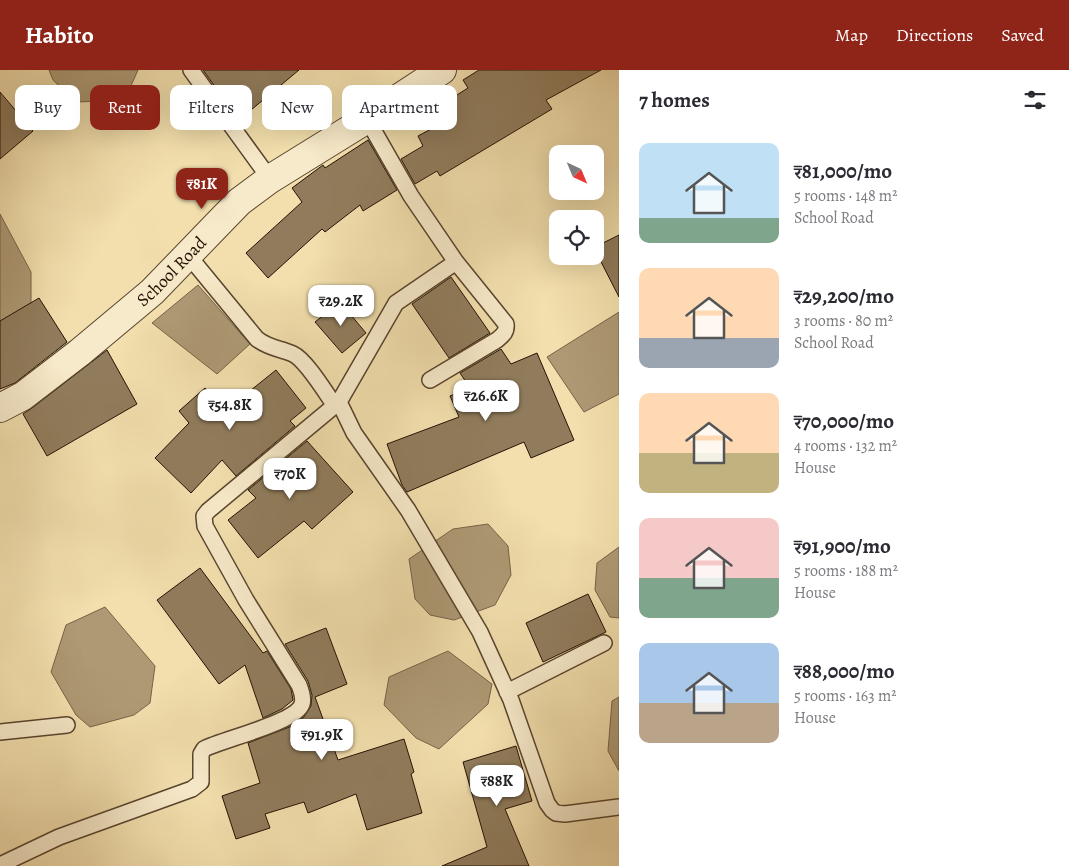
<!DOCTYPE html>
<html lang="en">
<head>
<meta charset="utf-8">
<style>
  :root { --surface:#fff; --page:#f7f7f7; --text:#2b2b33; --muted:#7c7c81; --accent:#8f2418 }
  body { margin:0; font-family:Alegreya,serif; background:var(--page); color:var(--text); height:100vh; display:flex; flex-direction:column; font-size:19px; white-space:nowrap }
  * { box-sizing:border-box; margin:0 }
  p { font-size:16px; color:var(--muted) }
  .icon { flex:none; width:28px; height:28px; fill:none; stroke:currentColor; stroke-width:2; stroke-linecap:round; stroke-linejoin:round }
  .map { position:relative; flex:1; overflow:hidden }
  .details { display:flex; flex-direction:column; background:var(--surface); width:450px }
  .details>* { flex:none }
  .guide { position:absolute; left:15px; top:15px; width:475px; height:45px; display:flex; gap:10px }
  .needle { width:32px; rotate:136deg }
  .buttons { position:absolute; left:549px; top:75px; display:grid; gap:10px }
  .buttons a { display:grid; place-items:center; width:55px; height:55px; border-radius:10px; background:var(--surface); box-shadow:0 5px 20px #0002; font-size:25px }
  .price { position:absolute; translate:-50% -42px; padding:0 11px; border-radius:10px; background:#fff; color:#222; font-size:16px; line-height:32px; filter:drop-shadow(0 1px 2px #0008) }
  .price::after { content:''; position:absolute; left:50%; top:30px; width:15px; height:11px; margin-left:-8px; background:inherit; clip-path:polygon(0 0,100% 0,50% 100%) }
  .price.selected { background:var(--accent); color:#fff }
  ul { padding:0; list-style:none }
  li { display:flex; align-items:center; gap:15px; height:125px; padding:0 20px }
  li span { display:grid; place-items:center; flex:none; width:140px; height:100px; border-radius:10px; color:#555 }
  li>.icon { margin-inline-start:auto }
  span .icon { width:60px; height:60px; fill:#fffc; stroke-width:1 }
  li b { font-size:21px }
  h2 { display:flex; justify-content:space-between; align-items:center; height:60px; padding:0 20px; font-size:21px }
  .pill { padding:0 18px; border-radius:10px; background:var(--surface); box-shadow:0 5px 20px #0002; font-size:18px; line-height:45px }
  .pill.selected { background:var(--accent); color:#fff }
  header { display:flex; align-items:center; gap:30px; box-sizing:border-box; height:70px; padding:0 25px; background:var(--accent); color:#fff }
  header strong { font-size:24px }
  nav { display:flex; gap:28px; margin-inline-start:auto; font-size:18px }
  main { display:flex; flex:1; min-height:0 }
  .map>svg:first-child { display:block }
</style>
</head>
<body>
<header>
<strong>Habito</strong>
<nav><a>Map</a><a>Directions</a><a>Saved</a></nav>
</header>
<main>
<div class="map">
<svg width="619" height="796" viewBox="0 0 619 796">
  <rect width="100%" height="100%" fill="#f2dfad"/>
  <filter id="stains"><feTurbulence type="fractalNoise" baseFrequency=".004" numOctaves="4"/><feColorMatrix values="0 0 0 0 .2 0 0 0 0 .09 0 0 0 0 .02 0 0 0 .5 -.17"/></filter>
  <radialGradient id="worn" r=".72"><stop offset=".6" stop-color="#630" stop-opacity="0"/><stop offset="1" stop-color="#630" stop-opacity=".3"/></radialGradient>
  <path fill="#ad9974" stroke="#776348" d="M49 0H138L130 18 103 31 76 32 53 10Z
    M0 144 31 202V235L0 257Z
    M198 215 250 274 217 304 152 253Z
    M619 242V324L584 342 547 287Z
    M488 454 508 476 511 505 495 535 454 550 430 545 415 529 409 489 453 459Z
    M619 477V548L610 547 595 520 597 493Z
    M105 537 155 596 150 633 134 645 90 657 76 645 51 602 66 555Z
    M448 581 492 614 488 634 439 679 416 668 384 635 389 607Z
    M619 627V701L608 681 612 631Z"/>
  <path fill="#907c5c" stroke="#261105" d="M203 0H299L239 50Z
    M479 0H601L546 30 552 39 440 106 437 101 415 114 401 89 423 76 418 66 450 49 441 35 468 18 463 10Z
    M0 22 33 61 0 89Z
    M368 70 397 120 363 141 360 135 325 162 322 159 268 208 246 183 302 132 292 118 323 95 325 98Z
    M619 165V227L595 180V177Z
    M451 207 490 263 449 288 412 234Z
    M39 228 67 272 15 313 0 319V251Z
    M340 232 366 263 342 283 315 252Z
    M501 279 511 294 537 283 574 370 531 388 524 372 407 422 402 415 387 374 459 347 450 326 470 318 460 303Z
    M107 280 137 334 47 386 23 344 32 338Z
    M276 300 306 338 290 351 295 356 236 406 222 390 191 423 155 388 189 353 179 341 205 318 225 341Z
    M307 371 353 422 312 459 304 451 258 488 228 450 256 428 248 420Z
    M200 498 263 583 267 581 291 619 293 630 282 639 263 648 245 595 219 614 157 530Z
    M588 524 606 562 543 592 526 553Z
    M326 558 347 614 315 627 338 690 404 669 414 702 411 704 422 743 367 760 356 724 308 743 304 732 265 744 270 758 236 769 222 726 260 713 248 673 292 656 304 647 311 636 312 625 308 611 285 574Z
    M516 676 532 731 505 739 529 796H442L487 777 463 692Z"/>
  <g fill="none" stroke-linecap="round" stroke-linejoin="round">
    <defs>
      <path id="service" d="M191 0 270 109
        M367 49 411 126 456 192 506 254C507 262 503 265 497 270L430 310
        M188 185 257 269C270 279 280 278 293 284 306 290 326 323 335 336
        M456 192 396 233 339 332 354 363 408 440 480 562 511 630 547 733 552 740 556 743 565 744 619 737
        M507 622 604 573
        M0 662 67 655
        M0 795 59 767 192 719 201 712V684L204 679C223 669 296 653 302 634 304 628 301 620 299 615L246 530 205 456 204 446 208 441 339 332"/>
      <g id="minor">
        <path id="s1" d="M0 338 23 326 79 283 152 222 239 132 270 109 367 49 442 0"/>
      </g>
    </defs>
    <use href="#service" stroke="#59442f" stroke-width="18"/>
    <use href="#minor" stroke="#59442f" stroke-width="30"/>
    <use href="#service" stroke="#f7eaca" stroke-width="15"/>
    <use href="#minor" stroke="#f7eaca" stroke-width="28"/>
  </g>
  <g text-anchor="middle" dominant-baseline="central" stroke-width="5" stroke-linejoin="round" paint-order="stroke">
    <g font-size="18" fill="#261105" stroke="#f7eaca">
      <text stroke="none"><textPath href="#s1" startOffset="220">School Road</textPath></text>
    </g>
  </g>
  <rect width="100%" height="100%" filter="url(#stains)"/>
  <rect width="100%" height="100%" fill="url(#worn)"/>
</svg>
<div class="buttons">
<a><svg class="needle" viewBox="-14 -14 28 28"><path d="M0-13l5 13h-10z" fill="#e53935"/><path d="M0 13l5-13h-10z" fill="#7c7c81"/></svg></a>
<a><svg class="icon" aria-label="locate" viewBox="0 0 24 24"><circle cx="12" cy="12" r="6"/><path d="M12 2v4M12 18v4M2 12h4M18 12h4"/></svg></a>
</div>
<b class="price selected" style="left:202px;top:140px">₹81K</b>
<b class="price" style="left:341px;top:257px">₹29.2K</b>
<b class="price" style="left:486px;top:352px">₹26.6K</b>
<b class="price" style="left:230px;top:361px">₹54.8K</b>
<b class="price" style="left:290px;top:430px">₹70K</b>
<b class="price" style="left:322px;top:691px">₹91.9K</b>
<b class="price" style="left:497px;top:737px">₹88K</b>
<div class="guide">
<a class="pill">Buy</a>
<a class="pill selected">Rent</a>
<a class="pill">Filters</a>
<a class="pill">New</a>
<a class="pill">Apartment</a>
</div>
</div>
<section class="details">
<h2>7 homes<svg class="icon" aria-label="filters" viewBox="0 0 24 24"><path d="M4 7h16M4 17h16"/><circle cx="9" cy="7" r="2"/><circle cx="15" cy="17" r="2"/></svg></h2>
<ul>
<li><span style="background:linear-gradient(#bfe0f5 75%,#7fa58c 0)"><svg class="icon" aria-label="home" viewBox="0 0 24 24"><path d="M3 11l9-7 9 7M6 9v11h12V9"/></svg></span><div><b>₹81,000/mo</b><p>5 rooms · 148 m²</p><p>School Road</p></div></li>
<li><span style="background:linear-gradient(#ffd9b3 70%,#9aa5b1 0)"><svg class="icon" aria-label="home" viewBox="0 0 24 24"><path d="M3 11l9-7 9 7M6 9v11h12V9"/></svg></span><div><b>₹29,200/mo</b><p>3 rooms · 80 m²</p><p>School Road</p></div></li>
<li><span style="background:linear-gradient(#ffd9b3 60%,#c2b280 0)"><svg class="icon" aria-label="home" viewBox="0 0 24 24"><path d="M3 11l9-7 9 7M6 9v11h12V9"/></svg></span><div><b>₹70,000/mo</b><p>4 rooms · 132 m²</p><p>House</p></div></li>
<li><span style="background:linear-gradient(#f6c9c9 60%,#7fa58c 0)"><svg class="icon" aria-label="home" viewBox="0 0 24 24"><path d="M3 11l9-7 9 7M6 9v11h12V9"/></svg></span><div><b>₹91,900/mo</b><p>5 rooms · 188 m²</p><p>House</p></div></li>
<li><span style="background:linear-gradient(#a9c7e8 60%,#b9a48a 0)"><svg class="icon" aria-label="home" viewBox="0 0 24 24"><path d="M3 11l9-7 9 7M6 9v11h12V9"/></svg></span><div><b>₹88,000/mo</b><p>5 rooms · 163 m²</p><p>House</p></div></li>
</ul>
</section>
</main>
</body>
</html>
